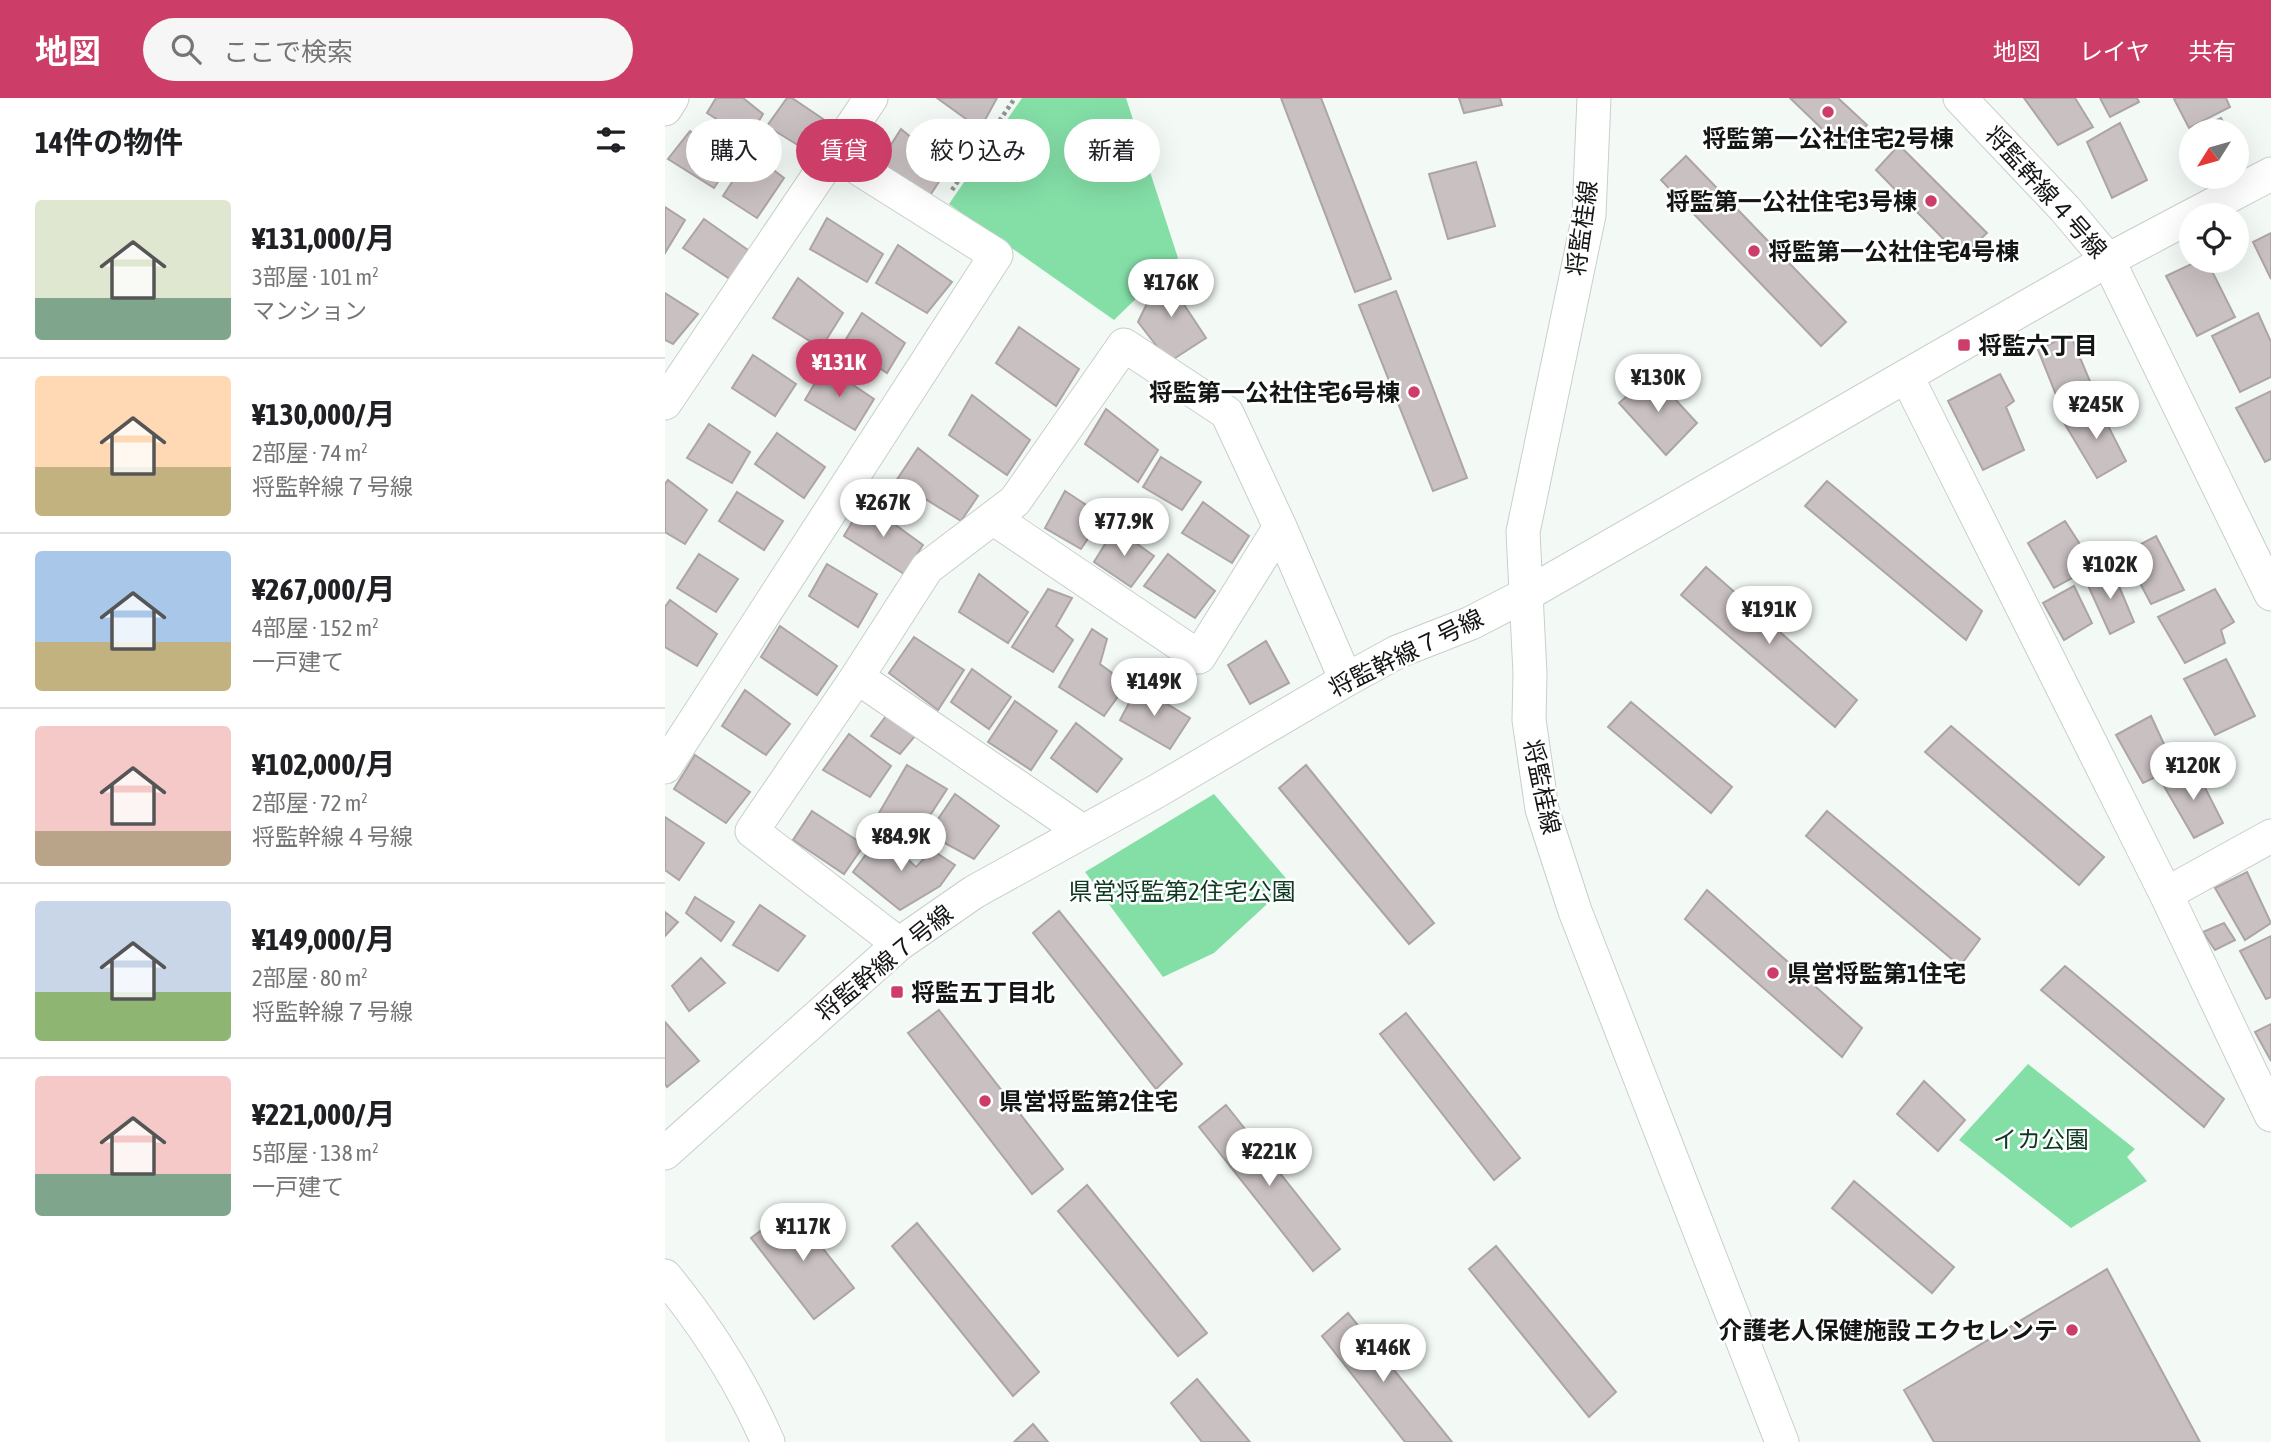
<!DOCTYPE html>
<html lang="ja">
<head>
<meta charset="utf-8">
<style>
  :root { --surface:#fff; --page:#f6f6f6; --text:#202124; --muted:#757577; --line:#e0e0e0; --accent:#cc3e68 }
  body { margin:0; font-family:"Asap Condensed","Noto Sans JP",sans-serif; background:var(--page); color:var(--text); height:100vh; display:flex; flex-direction:column; font-size:26px; white-space:nowrap }
  * { box-sizing:border-box; margin:0 }
  p { font-size:23px; color:var(--muted) }
  .icon { flex:none; width:38px; height:38px; fill:none; stroke:currentColor; stroke-width:2; stroke-linecap:round; stroke-linejoin:round }
  .map { position:relative; flex:1; overflow:hidden }
  .panel { display:flex; flex-direction:column; background:var(--surface); width:665px }
  .panel>* { flex:none }
  .hud { position:absolute; left:21px; top:21px; width:665px; height:63px; display:flex; gap:14px }
  .needle { width:46px; rotate:233deg }
  .buttons { position:absolute; left:1514px; top:21px; display:grid; gap:14px }
  .buttons a { display:grid; place-items:center; width:70px; height:70px; border-radius:50%; background:var(--surface); box-shadow:0 7px 28px #0002; font-size:35px }
  .price { position:absolute; translate:-50% -60px; padding:0 16px; border-radius:24px; background:#fff; color:#222; font-size:23px; line-height:46px; filter:drop-shadow(0 2px 4px #0008) }
  .price::after { content:''; position:absolute; left:50%; top:42px; width:21px; height:16px; margin-left:-10px; background:inherit; clip-path:polygon(0 0,100% 0,50% 100%) }
  .price.active { background:var(--accent); color:#fff }
  ul { padding:0; list-style:none }
  li { display:flex; align-items:center; gap:21px; height:175px; padding:0 35px }
  li+li { border-top:2px solid var(--line) }
  li span { display:grid; place-items:center; flex:none; width:196px; height:140px; border-radius:7px; color:#555 }
  li>.icon { margin-inline-start:auto }
  span .icon { width:84px; height:84px; fill:#fffc; stroke-width:1 }
  li b { font-size:30px }
  h2 { display:flex; justify-content:space-between; align-items:center; height:84px; padding:0 35px; font-size:30px }
  .chip { padding:0 24px; border-radius:32px; background:var(--surface); box-shadow:0 7px 28px #0002; font-size:24px; line-height:63px }
  .chip.active { background:var(--accent); color:#fff }
  header { display:flex; align-items:center; gap:42px; box-sizing:border-box; height:98px; padding:0 35px; background:var(--accent); color:#fff }
  header strong { font-size:33px }
  nav { display:flex; gap:38px; margin-inline-start:auto; font-size:24px }
  .search { width:490px; height:63px; background:var(--page); display:flex; align-items:center; gap:18px; box-sizing:border-box; padding:0 24px; border-radius:38px; color:var(--muted); font-size:26px }
  main { display:flex; flex:1; min-height:0 }
  .map>svg:first-child { display:block }
</style>
</head>
<body>
<header>
<strong>地図</strong>
<div class="search"><svg class="icon" aria-label="search" viewBox="0 0 24 24"><circle cx="10" cy="10" r="6"/><path d="M15 15l6 6"/></svg>ここで検索</div>
<nav><a>地図</a><a>レイヤ</a><a>共有</a></nav>
</header>
<main>
<section class="panel">
<h2>14件の物件<svg class="icon" aria-label="filters" viewBox="0 0 24 24"><path d="M4 7h16M4 17h16"/><circle cx="9" cy="7" r="2"/><circle cx="15" cy="17" r="2"/></svg></h2>
<ul>
<li><span style="background:linear-gradient(#dfe7d0 70%,#7fa58c 0)"><svg class="icon" aria-label="home" viewBox="0 0 24 24"><path d="M3 11l9-7 9 7M6 9v11h12V9"/></svg></span><div><b>¥131,000/月</b><p>3部屋 · 101 m²</p><p>マンション</p></div></li>
<li><span style="background:linear-gradient(#ffd9b3 65%,#c2b280 0)"><svg class="icon" aria-label="home" viewBox="0 0 24 24"><path d="M3 11l9-7 9 7M6 9v11h12V9"/></svg></span><div><b>¥130,000/月</b><p>2部屋 · 74 m²</p><p>将監幹線７号線</p></div></li>
<li><span style="background:linear-gradient(#a9c7e8 65%,#c2b280 0)"><svg class="icon" aria-label="home" viewBox="0 0 24 24"><path d="M3 11l9-7 9 7M6 9v11h12V9"/></svg></span><div><b>¥267,000/月</b><p>4部屋 · 152 m²</p><p>一戸建て</p></div></li>
<li><span style="background:linear-gradient(#f6c9c9 75%,#b9a48a 0)"><svg class="icon" aria-label="home" viewBox="0 0 24 24"><path d="M3 11l9-7 9 7M6 9v11h12V9"/></svg></span><div><b>¥102,000/月</b><p>2部屋 · 72 m²</p><p>将監幹線４号線</p></div></li>
<li><span style="background:linear-gradient(#c9d6e8 65%,#8fb573 0)"><svg class="icon" aria-label="home" viewBox="0 0 24 24"><path d="M3 11l9-7 9 7M6 9v11h12V9"/></svg></span><div><b>¥149,000/月</b><p>2部屋 · 80 m²</p><p>将監幹線７号線</p></div></li>
<li><span style="background:linear-gradient(#f6c9c9 70%,#7fa58c 0)"><svg class="icon" aria-label="home" viewBox="0 0 24 24"><path d="M3 11l9-7 9 7M6 9v11h12V9"/></svg></span><div><b>¥221,000/月</b><p>5部屋 · 138 m²</p><p>一戸建て</p></div></li>
</ul>
</section>
<div class="map">
<svg width="1606" height="1344" viewBox="0 0 1606 1344">
  <rect width="100%" height="100%" fill="#f3faf5"/>
  <path fill="#84dfa7" d="M357 0H461L513 160 449 222 284 106Z
    M549 696 625 785 549 855 498 879 420 774Z
    M1363 966 1470 1051 1462 1059 1482 1083 1406 1130 1294 1042Z"/>
  <path fill="#c9c0c1" stroke="#aca4a5" stroke-width="2" d="M51 0H78L98 16 83 41 42 15Z
    M122 0H127L164 25 144 54 102 28Z
    M272 0H332L315 31Z
    M616 0H656L726 181 690 194Z
    M794 0H835L837 7 799 15Z
    M1125 0H1173L1202 27 1178 51Z
    M1359 0H1410L1428 29 1393 47Z
    M1435 0H1472L1474 4 1445 19Z
    M1511 0H1561L1565 9 1524 30 1509 1Z
    M1556 20 1563 33H1527Z
    M1455 25 1482 82 1447 100 1422 44Z
    M236 31 283 70 264 99 213 67Z
    M25 33 67 62 49 90 3 61Z
    M1234 47 1322 135 1296 159 1211 72Z
    M86 55 119 80 92 120 58 98Z
    M1021 58 1181 224 1156 248 996 82Z
    M811 64 830 128 783 141 764 76Z
    M0 109 20 122 0 155Z
    M162 120 218 156 202 184 145 151Z
    M39 121 83 152 65 181 18 150Z
    M1606 135V181L1588 144Z
    M233 147 287 184 262 215 211 185Z
    M1533 163H1542L1570 219 1532 238 1501 178Z
    M512 172 525 186 514 199 541 240 504 264 473 224 488 193Z
    M133 180 178 215 156 250 108 220Z
    M731 193 802 380 768 393 694 207Z
    M0 195 33 216 8 246 0 242Z
    M197 215 240 245 222 275 178 246Z
    M1593 215 1606 244V279L1575 294 1547 238Z
    M354 229 414 271 391 308 331 265Z
    M1405 236 1432 300 1398 314 1373 252Z
    M88 257 131 286 110 318 67 290Z
    M160 268 209 301 190 332 140 302Z
    M987 276 1032 325 1001 357 954 305Z
    M1335 276 1349 303 1341 309 1359 352 1318 372 1283 303Z
    M1606 293V361L1600 364 1571 310Z
    M307 297 365 342 342 377 284 337Z
    M1433 308 1461 363 1432 380 1398 323Z
    M441 311 493 352 473 384 420 346Z
    M44 326 85 354 67 385 22 360Z
    M112 335 160 369 139 400 90 366Z
    M253 350 313 398 296 423 231 383Z
    M496 359 536 384 517 412 478 389Z
    M3 382 42 412 20 446 0 434V386Z
    M1162 383 1317 513 1301 542 1140 408Z
    M400 393 438 418 416 451 380 430Z
    M72 394 118 423 99 452 54 423Z
    M199 404 258 447 239 476 179 438Z
    M538 404 584 438 567 465 517 435Z
    M1400 423 1429 468 1389 490 1363 445Z
    M450 430 489 458 466 489 429 464Z
    M1491 438 1519 492 1486 506 1459 455Z
    M34 456 73 481 51 514 12 490Z
    M503 456 550 493 530 520 479 488Z
    M162 466 212 496 193 529 144 498Z
    M1041 469 1192 602 1170 629 1016 497Z
    M1446 469 1469 524 1445 536 1421 483Z
    M314 476 363 514 343 545 294 514Z
    M1409 488 1427 525 1399 542 1378 505Z
    M383 491 407 500 391 528 408 542 388 574 347 549Z
    M1550 491 1569 524 1556 532 1560 545 1520 565 1493 519Z
    M5 502 52 536 32 568 0 549V509Z
    M115 528 172 568 152 597 96 559Z
    M427 531 442 541 435 566 462 586 439 618 394 589Z
    M249 539 299 572 273 612 224 575Z
    M601 543 624 585 585 606 563 567Z
    M1561 561 1590 618 1550 637 1519 581Z
    M307 571 346 599 324 631 286 604Z
    M473 588 525 620 505 651 455 622Z
    M80 592 125 626 101 657 57 628Z
    M350 603 392 633 366 672 323 644Z
    M966 604 1067 689 1046 715 943 629Z
    M221 618 250 638 235 656 206 638Z
    M1486 618 1510 670 1478 685 1451 637Z
    M411 625 457 661 432 694 386 660Z
    M1286 628 1439 759 1414 787 1260 654Z
    M184 636 226 668 205 699 158 672Z
    M30 657 85 694 61 725 9 691Z
    M242 667 282 691 253 736 214 715Z
    M641 667 769 825 744 846 614 690Z
    M1529 668 1558 725 1529 740 1496 683Z
    M290 696 334 728 309 761 263 736Z
    M147 713 199 747 179 776 128 742Z
    M1162 713 1315 841 1295 868 1141 738Z
    M0 719 39 745 14 782 0 772Z
    M216 736 251 769 267 752 290 767 275 788 235 812 188 774Z
    M1582 774 1606 825 1580 842 1550 790Z
    M1042 792 1197 930 1177 959 1020 821Z
    M30 799 69 824 56 843 21 815Z
    M95 807 140 838 113 873 68 847Z
    M394 813 517 966 491 991 368 835Z
    M0 814 13 824 0 838Z
    M1559 825 1570 842 1550 852 1538 834Z
    M1606 838V899L1601 901 1575 853Z
    M36 860 60 885 24 913 7 888Z
    M1400 868 1559 1001 1539 1029 1376 892Z
    M274 912 398 1071 367 1096 243 935Z
    M741 915 855 1060 829 1082 715 936Z
    M0 924 34 963 2 989 0 986Z
    M1606 926V963L1590 934Z
    M1259 983 1300 1022 1273 1053 1232 1016Z
    M561 1007 675 1151 648 1173 534 1029Z
    M1189 1083 1289 1169 1267 1195 1167 1110Z
    M422 1087 542 1235 513 1258 393 1113Z
    M126 1110 189 1190 149 1221 86 1140Z
    M252 1125 374 1274 348 1298 227 1148Z
    M831 1148 951 1294 924 1319 804 1171Z
    M1442 1171 1535 1344H1269L1239 1292Z
    M683 1215 787 1344H740L657 1238Z
    M532 1281 585 1344H537L506 1305Z
    M368 1326 383 1344H349Z"/>
  <g fill="none" stroke-linecap="round" stroke-linejoin="round">
    <defs>
      <path id="minor" d="M929 0 924 117 858 434 865 576 864 622 877 711 910 813 1117 1344
        M1295 0 1400 111 1443 162 1606 496
        M0 11 7 0
        M1528 117 1606 76
        M1242 279 1501 796 1606 1017
        M0 305 206 0
        M328 420 534 559 615 429
        M192 579 417 733
        M0 669 331 157 169 55
        M1501 796 1606 738
        M234 846 87 733 192 579 262 470 350 403 459 247 562 315 615 429 681 582
        M0 1055 234 846 309 794 492 693 681 582 732 554 806 525 862 496 1443 162 1526 118
        M0 1178C41 1228 77 1285 103 1344"/>
    </defs>
    <use href="#minor" stroke="#c8cfca" stroke-width="35"/>
    <path stroke="#8f9591" stroke-width="4.5" stroke-dasharray="3.5 3.5" stroke-linecap="butt" d="M287 92 350 0"/>
    <use href="#minor" stroke="#fff" stroke-width="33"/>
  </g>
  <g fill="#cc3e68" stroke="#fff" stroke-width="2.5">
    <circle cx="1163" cy="14" r="7"/>
    <circle cx="1266" cy="103" r="7"/>
    <circle cx="1089" cy="153" r="7"/>
    <rect x="1292" y="240" width="14" height="14" rx="3.5"/>
    <circle cx="749" cy="294" r="7"/>
    <circle cx="1108" cy="875" r="7"/>
    <rect x="225" y="887" width="14" height="14" rx="3.5"/>
    <circle cx="320" cy="1003" r="7"/>
    <circle cx="1407" cy="1232" r="7"/>
  </g>
  <g text-anchor="middle" dominant-baseline="central" stroke-width="5" stroke-linejoin="round" paint-order="stroke">
    <g font-size="24" font-weight="bold" fill="#131614" stroke="#fff" text-anchor="start">
      <text x="1163" y="40" text-anchor="middle">将監第一公社住宅2号棟</text>
      <text x="1252" y="103" text-anchor="end">将監第一公社住宅3号棟</text>
      <text x="1103" y="153">将監第一公社住宅4号棟</text>
      <text x="1313" y="247">将監六丁目</text>
      <text x="735" y="294" text-anchor="end">将監第一公社住宅6号棟</text>
      <text x="1122" y="875">県営将監第1住宅</text>
      <text x="246" y="894">将監五丁目北</text>
      <text x="334" y="1003">県営将監第2住宅</text>
      <text x="1393" y="1232" text-anchor="end">介護老人保健施設 エクセレンテ</text>
    </g>
    <g font-size="24" fill="#131614" stroke="#fff">
      <text transform="translate(1381 94) rotate(48)">将監幹線４号線</text>
      <text transform="translate(917 130) rotate(-82)">将監桂線</text>
      <text transform="translate(741 555) rotate(-26)">将監幹線７号線</text>
      <text transform="translate(877 689) rotate(78)">将監桂線</text>
      <text transform="translate(219 865) rotate(-39)">将監幹線７号線</text>
    </g>
    <g font-size="24" fill="#0d3821" stroke="#fff">
      <text x="517" y="793">県営将監第2住宅公園</text>
      <text x="1376" y="1041">イカ公園</text>
    </g>
  </g>
</svg>
<div class="buttons">
<a><svg class="needle" viewBox="-14 -14 28 28"><path d="M0-13l5 13h-10z" fill="#e53935"/><path d="M0 13l5-13h-10z" fill="#757577"/></svg></a>
<a><svg class="icon" aria-label="locate" viewBox="0 0 24 24"><circle cx="12" cy="12" r="6"/><path d="M12 2v4M12 18v4M2 12h4M18 12h4"/></svg></a>
</div>
<b class="price" style="left:506px;top:221px">¥176K</b>
<b class="price active" style="left:174px;top:301px">¥131K</b>
<b class="price" style="left:993px;top:316px">¥130K</b>
<b class="price" style="left:1431px;top:343px">¥245K</b>
<b class="price" style="left:218px;top:441px">¥267K</b>
<b class="price" style="left:459px;top:460px">¥77.9K</b>
<b class="price" style="left:1445px;top:503px">¥102K</b>
<b class="price" style="left:1104px;top:548px">¥191K</b>
<b class="price" style="left:489px;top:620px">¥149K</b>
<b class="price" style="left:1528px;top:704px">¥120K</b>
<b class="price" style="left:236px;top:775px">¥84.9K</b>
<b class="price" style="left:604px;top:1090px">¥221K</b>
<b class="price" style="left:138px;top:1165px">¥117K</b>
<b class="price" style="left:718px;top:1286px">¥146K</b>
<div class="hud">
<a class="chip">購入</a>
<a class="chip active">賃貸</a>
<a class="chip">絞り込み</a>
<a class="chip">新着</a>
</div>
</div>
</main>
</body>
</html>
